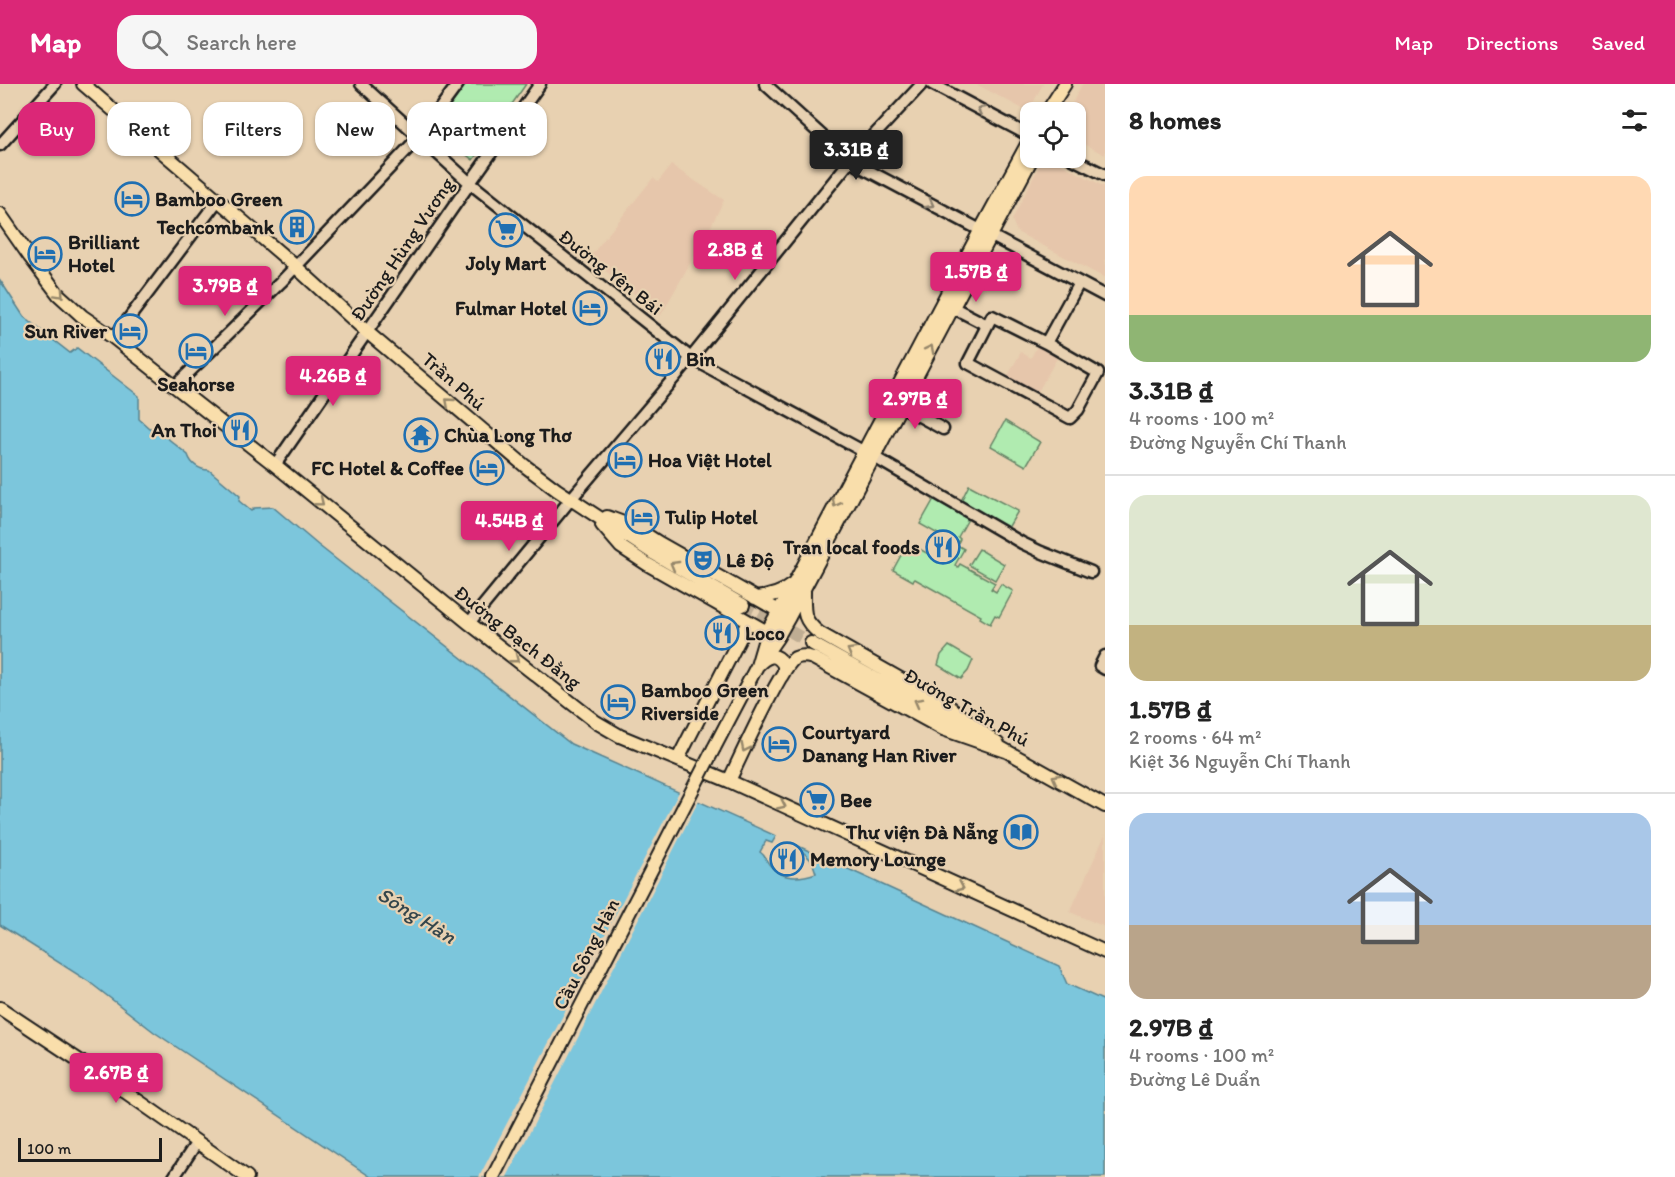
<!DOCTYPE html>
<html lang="en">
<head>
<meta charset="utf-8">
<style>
  :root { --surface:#fff; --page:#f6f6f6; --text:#222; --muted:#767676; --line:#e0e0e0; --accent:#db2777 }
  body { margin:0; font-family:Itim,sans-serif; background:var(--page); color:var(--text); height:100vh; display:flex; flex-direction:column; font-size:22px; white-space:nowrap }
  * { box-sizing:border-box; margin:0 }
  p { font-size:20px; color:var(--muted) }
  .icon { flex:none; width:33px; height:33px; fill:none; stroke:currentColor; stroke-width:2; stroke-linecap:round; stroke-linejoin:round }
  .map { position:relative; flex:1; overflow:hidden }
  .details { display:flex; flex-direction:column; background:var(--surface); width:570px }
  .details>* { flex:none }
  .guide { position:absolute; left:18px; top:18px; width:570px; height:54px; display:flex; gap:12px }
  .fabs { position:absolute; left:1020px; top:18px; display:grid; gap:12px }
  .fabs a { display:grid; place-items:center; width:66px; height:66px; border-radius:12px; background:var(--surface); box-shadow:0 2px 4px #0004; font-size:30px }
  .scale { position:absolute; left:18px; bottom:15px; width:144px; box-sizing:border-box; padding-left:6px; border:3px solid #1c1c1c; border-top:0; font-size:16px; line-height:21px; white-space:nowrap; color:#1c1c1c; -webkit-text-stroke:4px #e8d1b1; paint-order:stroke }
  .price { position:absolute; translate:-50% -51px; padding:0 14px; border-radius:6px; background:var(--accent); color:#fff; font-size:20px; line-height:39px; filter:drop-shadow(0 2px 3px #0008) }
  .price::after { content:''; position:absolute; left:50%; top:36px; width:18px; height:14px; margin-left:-9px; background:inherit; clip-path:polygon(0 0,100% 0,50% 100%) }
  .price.on { background:#222; color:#fff }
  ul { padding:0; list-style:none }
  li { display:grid; align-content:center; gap:12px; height:318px; padding:0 24px }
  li+li { border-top:2px solid var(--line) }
  li span { display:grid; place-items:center; height:186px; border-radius:18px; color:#555 }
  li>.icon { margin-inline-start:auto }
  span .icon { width:108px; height:108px; fill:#fffc; stroke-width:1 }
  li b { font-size:26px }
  h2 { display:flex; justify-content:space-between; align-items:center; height:72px; padding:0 24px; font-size:26px }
  .tag { padding:0 21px; border-radius:18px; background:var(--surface); box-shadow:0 2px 4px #0004; font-size:21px; line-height:54px }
  .tag.on { background:var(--accent); color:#fff }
  header { display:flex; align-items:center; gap:36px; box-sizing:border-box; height:84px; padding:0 30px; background:var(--accent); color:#fff }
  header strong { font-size:28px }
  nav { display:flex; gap:33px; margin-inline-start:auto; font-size:21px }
  .search { width:420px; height:54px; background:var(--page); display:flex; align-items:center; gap:15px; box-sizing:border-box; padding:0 21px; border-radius:18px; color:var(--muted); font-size:22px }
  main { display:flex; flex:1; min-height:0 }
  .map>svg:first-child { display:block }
</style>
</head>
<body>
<header>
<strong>Map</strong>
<div class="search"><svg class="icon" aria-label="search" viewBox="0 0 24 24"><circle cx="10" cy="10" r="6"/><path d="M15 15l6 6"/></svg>Search here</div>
<nav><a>Map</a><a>Directions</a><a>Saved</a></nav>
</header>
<main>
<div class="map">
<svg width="1105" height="1093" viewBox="0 0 1105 1093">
  <rect width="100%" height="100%" fill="#e8d1b1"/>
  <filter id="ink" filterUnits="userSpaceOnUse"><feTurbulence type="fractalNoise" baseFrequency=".0167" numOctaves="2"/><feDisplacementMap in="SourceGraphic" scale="12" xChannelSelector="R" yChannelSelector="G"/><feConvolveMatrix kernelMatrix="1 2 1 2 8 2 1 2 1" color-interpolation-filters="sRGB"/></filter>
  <g filter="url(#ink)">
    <path fill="#e6c6ab" d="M976 0H1043L1033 19 1023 25Z
      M1082 0H1105V71L1076 56V28H1068Z
      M1057 78 1105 103V194L1017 148 1012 136 1039 82Z
      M671 81 724 116 710 144 661 231 589 174 653 94 658 98Z
      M1039 258 1060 269 1035 313 1006 295 1021 268 1031 274Z
      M1105 751V843L1070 828Z"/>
    <path fill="#b0ebb0" stroke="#668466" stroke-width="1.5" d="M466 0H526L473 76 437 48V40Z
      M1005 337 1040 358 1026 382 991 362Z
      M969 401 1018 427 1008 444 960 419Z
      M934 415 968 435 958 453 960 455 957 461 964 465 955 481 958 483 960 480 995 499 991 505 996 508 1001 500 1013 507 999 533 995 531 990 540 980 534 981 532 915 495 913 497 893 486 905 464 911 467 914 462 943 478 954 459 920 440Z
      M979 465 1004 480 995 496 969 481Z
      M949 562 973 576 968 587 961 595 938 581 941 571Z"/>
    <path fill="#7cc6dc" stroke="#56828f" stroke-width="1.5" d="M0 196 24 233 70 269 77 264 139 312V335L149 344H155L188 371C191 380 199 386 209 386L240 412 239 417 251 427 254 424 273 423 318 461 571 660 776 752 772 759 766 757 760 768C766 772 765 775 769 780 781 796 799 795 816 789L812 777 796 761 1059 882 1067 900 1105 917V1093H371L154 948 88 897 0 841Z"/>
    <path fill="#e8d1b1" d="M680 706 700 714 507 1093H479Z"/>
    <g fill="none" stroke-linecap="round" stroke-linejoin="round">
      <path stroke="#bfad93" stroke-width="12" stroke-dasharray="12 6" stroke-linecap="butt" d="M743 521 811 559"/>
      <defs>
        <path id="minor" d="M361 0 470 99 691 274 874 373 1022 459 1041 468 1091 488
          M765 0 850 77 1105 212
          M932 0 1030 52
          M0 61 55 0
          M1071 74 1105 91
          M952 223 987 241
          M114 254 218 116
          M1046 259 992 232 968 279 1070 334 1078 326 1098 289 1046 259 1079 199
          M175 302 281 198 419 53 458 0
          M901 322 943 345
          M275 381 470 99 540 0
          M469 539 571 415 691 274 850 77 922 0
          M1105 572 1100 582 1105 585
          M174 1093 197 1058"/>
        <path id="major" d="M83 0 295 182 367 248 525 382 557 406 653 469 743 521
          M1047 28 1065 0
          M0 130 30 173 58 210 82 232 114 254 163 293 275 381 469 539 596 638 620 652 729 697 1105 868
          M607 433 634 443 659 459 779 527
          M602 441 621 463 647 480 767 548
          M804 507C804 528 802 535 819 549L950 623 998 660
          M755 514C769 513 781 510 792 501
          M811 559 975 650
          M763 574 777 554 789 533 1032 74
          M757 582 767 548 795 498 980 147 1030 55
          M714 664 757 582C766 572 776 567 784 581V588L781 593
          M1001 664 1105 722
          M678 675 748 538
          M729 697C739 676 781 583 795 574 801 571 807 572 813 574L943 645 1006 667
          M0 924 107 995 247 1093
          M493 1093 613 860"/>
      </defs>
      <use href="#minor" stroke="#1c1c1c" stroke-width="15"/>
      <use href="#major" stroke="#1c1c1c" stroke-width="16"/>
      <use href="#minor" stroke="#e8d1b1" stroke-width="10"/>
      <use href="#major" stroke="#f9deab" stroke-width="12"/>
      <defs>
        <path id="major-bridge" d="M613 860 714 664"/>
      </defs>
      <use href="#major-bridge" stroke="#1c1c1c" stroke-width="16" stroke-linecap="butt"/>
      <use href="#major-bridge" stroke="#f9deab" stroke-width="12"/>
    </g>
    <defs><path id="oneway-chevron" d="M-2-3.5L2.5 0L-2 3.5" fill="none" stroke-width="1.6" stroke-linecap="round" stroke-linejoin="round" transform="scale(1.5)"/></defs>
    <g stroke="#8c806e">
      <use href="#oneway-chevron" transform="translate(981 26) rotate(-152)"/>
      <use href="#oneway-chevron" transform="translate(930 120) rotate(28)"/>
    </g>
    <g stroke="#96876b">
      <use href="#oneway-chevron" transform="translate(60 210) rotate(47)"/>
      <use href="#oneway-chevron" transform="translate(930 265) rotate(-63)"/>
      <use href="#oneway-chevron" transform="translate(449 318) rotate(-139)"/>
      <use href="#oneway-chevron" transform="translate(320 418) rotate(39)"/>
      <use href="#oneway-chevron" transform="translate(836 419) rotate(117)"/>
      <use href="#oneway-chevron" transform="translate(674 481) rotate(-150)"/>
      <use href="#oneway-chevron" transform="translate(851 567) rotate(-150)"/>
      <use href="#oneway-chevron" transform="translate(515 575) rotate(38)"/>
      <use href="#oneway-chevron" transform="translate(918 618) rotate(-151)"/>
      <use href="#oneway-chevron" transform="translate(745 664) rotate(117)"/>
      <use href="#oneway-chevron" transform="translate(1056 694) rotate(-151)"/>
      <use href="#oneway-chevron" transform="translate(782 721) rotate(25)"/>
      <use href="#oneway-chevron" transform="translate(960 803) rotate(24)"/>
    </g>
  </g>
  <defs>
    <symbol id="hotel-ring" viewBox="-11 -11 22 22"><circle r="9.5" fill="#e8d1b1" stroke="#1f6fb2" stroke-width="1.5"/><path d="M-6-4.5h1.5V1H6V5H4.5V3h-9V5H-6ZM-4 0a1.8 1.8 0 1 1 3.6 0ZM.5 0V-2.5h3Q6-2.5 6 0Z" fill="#1f6fb2"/></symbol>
    <symbol id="building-ring" viewBox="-11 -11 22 22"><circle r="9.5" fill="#e8d1b1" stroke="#1f6fb2" stroke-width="1.5"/><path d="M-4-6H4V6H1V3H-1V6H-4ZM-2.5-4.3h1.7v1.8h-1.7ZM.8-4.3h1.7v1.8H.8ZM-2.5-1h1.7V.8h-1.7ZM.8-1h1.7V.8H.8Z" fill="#1f6fb2"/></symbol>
    <symbol id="supermarket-ring" viewBox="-11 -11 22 22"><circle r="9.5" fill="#e8d1b1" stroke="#1f6fb2" stroke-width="1.5"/><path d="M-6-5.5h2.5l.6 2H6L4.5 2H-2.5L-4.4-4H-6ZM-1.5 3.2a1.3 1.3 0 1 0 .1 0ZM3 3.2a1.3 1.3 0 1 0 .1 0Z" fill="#1f6fb2"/></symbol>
    <symbol id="restaurant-ring" viewBox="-11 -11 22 22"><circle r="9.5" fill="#e8d1b1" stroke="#1f6fb2" stroke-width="1.5"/><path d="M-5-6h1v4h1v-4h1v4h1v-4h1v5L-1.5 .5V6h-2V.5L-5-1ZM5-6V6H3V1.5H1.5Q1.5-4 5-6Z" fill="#1f6fb2"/></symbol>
    <symbol id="temple-ring" viewBox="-11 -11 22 22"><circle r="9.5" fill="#e8d1b1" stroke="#1f6fb2" stroke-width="1.5"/><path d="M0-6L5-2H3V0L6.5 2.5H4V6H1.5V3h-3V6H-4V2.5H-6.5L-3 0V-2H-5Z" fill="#1f6fb2"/></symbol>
    <symbol id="theatre-ring" viewBox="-11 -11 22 22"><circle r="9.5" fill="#e8d1b1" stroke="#1f6fb2" stroke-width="1.5"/><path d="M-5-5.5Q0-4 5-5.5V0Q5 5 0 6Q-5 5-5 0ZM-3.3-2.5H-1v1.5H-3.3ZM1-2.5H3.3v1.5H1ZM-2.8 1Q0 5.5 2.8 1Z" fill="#1f6fb2"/></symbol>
    <symbol id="library-ring" viewBox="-11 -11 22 22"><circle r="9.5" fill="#e8d1b1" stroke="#1f6fb2" stroke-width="1.5"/><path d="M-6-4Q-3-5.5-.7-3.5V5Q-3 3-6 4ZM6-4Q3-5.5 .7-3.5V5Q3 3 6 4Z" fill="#1f6fb2"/></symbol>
  </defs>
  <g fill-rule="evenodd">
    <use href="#hotel-ring" x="113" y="96" width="38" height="38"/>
    <use href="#building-ring" x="278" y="124" width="38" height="38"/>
    <use href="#supermarket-ring" x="487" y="127" width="38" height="38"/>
    <use href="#hotel-ring" x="26" y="151" width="38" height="38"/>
    <use href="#hotel-ring" x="571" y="205" width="38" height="38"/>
    <use href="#hotel-ring" x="111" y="228" width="38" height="38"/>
    <use href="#hotel-ring" x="177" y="248" width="38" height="38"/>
    <use href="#restaurant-ring" x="644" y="256" width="38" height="38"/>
    <use href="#restaurant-ring" x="221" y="327" width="38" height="38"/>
    <use href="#temple-ring" x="402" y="332" width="38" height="38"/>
    <use href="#hotel-ring" x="606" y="357" width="38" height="38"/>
    <use href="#hotel-ring" x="468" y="365" width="38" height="38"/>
    <use href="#hotel-ring" x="623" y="414" width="38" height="38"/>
    <use href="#restaurant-ring" x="924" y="444" width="38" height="38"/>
    <use href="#theatre-ring" x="684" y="457" width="38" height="38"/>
    <use href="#restaurant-ring" x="703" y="530" width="38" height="38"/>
    <use href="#hotel-ring" x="599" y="599" width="38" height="38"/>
    <use href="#hotel-ring" x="760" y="641" width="38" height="38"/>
    <use href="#supermarket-ring" x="798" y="697" width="38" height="38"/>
    <use href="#library-ring" x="1002" y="729" width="38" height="38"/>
    <use href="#restaurant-ring" x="768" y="756" width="38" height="38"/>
  </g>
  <g text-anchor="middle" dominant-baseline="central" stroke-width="4.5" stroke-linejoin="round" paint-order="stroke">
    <g font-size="20" font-weight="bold" fill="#1c1c1c" stroke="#e8d1b1" text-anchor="start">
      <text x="155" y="115">Bamboo Green</text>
      <text x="274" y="143" text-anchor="end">Techcombank</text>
      <text x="68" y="158">Brilliant<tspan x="68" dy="23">Hotel</tspan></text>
      <text x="506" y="179" text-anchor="middle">Joly Mart</text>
      <text x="567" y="224" text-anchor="end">Fulmar Hotel</text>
      <text x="107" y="247" text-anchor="end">Sun River</text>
      <text x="686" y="275">Bin</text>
      <text x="196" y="300" text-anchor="middle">Seahorse</text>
      <text x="217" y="346" text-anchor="end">An Thoi</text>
      <text x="444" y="351">Chùa Long Thơ</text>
      <text x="648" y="376">Hoa Việt Hotel</text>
      <text x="464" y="384" text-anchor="end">FC Hotel &amp; Coffee</text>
      <text x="665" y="433">Tulip Hotel</text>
      <text x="920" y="463" text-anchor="end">Tran local foods</text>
      <text x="726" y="476">Lê Độ</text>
      <text x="745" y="549">Loco</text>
      <text x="641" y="606">Bamboo Green<tspan x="641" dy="23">Riverside</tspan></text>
      <text x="802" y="648">Courtyard<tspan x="802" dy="23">Danang Han River</tspan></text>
      <text x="840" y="716">Bee</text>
      <text x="998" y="748" text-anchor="end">Thư viện Đà Nẵng</text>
      <text x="810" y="775">Memory Lounge</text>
    </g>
    <g font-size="20" fill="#1c1c1c" stroke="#e8d1b1">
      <text transform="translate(402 165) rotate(-56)">Đường Hùng Vương</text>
      <text transform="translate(611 188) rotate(38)">Đường Yên Bái</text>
      <text transform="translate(454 297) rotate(41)">Trần Phú</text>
      <text transform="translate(518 553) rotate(38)">Đường Bạch Đằng</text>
      <text transform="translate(967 623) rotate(29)">Đường Trần Phú</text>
      <text transform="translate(586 870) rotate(-63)">Cầu Sông Hàn</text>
    </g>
    <g font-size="21" font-style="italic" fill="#34464c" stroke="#e8d1b1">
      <text transform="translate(417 831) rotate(32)">Sông Hàn</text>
    </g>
  </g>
</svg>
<div class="fabs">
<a><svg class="icon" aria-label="locate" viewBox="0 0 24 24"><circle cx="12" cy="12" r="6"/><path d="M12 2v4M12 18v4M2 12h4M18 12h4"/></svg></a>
</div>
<div class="scale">100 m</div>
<b class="price on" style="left:856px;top:97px">3.31B ₫</b>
<b class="price" style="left:735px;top:197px">2.8B ₫</b>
<b class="price" style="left:976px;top:219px">1.57B ₫</b>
<b class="price" style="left:225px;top:233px">3.79B ₫</b>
<b class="price" style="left:333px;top:323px">4.26B ₫</b>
<b class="price" style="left:915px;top:346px">2.97B ₫</b>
<b class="price" style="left:509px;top:468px">4.54B ₫</b>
<b class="price" style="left:116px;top:1020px">2.67B ₫</b>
<div class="guide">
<a class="tag on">Buy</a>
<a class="tag">Rent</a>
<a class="tag">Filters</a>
<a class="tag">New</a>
<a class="tag">Apartment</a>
</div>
</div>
<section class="details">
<h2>8 homes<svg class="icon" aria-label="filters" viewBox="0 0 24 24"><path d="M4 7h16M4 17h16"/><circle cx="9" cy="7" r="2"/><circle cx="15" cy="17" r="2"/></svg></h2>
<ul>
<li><span style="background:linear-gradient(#ffd9b3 75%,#8fb573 0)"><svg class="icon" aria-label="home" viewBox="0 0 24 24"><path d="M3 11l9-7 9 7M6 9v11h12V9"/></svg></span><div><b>3.31B ₫</b><p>4 rooms · 100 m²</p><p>Đường Nguyễn Chí Thanh</p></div></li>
<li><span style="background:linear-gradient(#dfe7d0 70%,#c2b280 0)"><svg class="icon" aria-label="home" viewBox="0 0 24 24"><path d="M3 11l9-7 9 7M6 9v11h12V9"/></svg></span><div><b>1.57B ₫</b><p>2 rooms · 64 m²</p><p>Kiệt 36 Nguyễn Chí Thanh</p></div></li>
<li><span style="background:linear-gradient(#a9c7e8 60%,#b9a48a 0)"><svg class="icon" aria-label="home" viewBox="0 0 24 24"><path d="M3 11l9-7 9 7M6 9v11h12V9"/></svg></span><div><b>2.97B ₫</b><p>4 rooms · 100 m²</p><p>Đường Lê Duẩn</p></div></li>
</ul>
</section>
</main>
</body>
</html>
